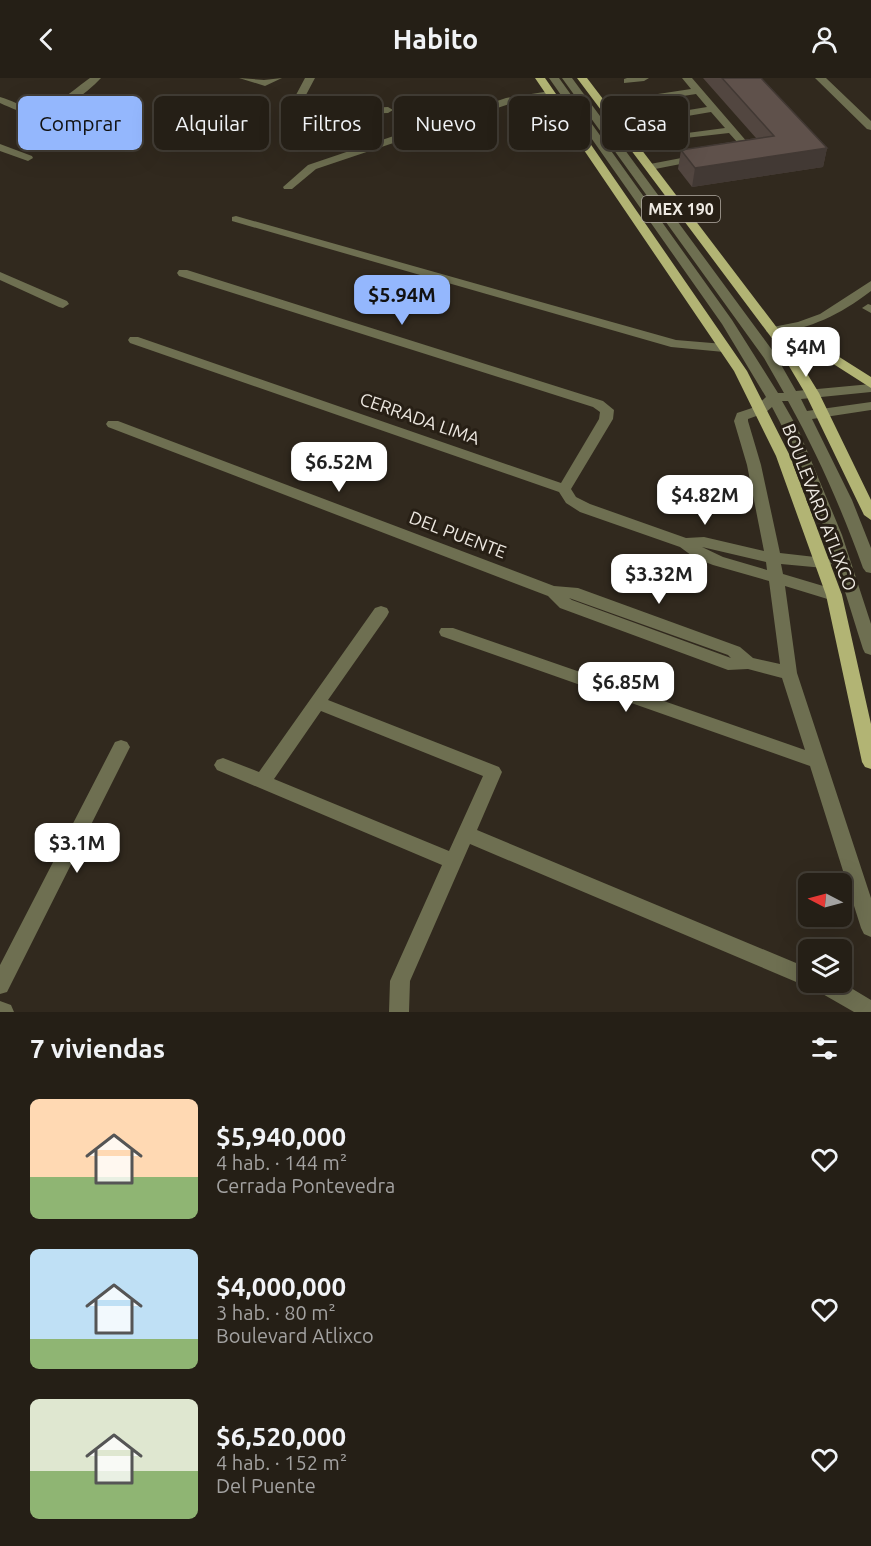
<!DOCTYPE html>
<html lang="es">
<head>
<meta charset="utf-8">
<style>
  :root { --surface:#251f16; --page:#2d271f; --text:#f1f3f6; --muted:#a3a2a1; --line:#423d35; --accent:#94b7fd }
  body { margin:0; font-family:Ubuntu,sans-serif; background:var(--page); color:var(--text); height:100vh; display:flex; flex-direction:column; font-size:22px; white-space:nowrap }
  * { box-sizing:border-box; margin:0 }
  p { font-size:20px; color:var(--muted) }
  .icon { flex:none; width:33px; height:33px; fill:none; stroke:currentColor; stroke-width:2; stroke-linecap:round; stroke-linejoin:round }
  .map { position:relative; height:934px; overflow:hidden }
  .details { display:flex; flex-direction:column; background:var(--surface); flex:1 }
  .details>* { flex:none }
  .hud { position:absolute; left:18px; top:18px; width:836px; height:54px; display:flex; gap:12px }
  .needle { width:39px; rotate:276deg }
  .controls { position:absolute; left:798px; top:795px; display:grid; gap:12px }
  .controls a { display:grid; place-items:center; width:54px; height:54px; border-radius:9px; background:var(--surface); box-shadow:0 6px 24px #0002,0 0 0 2px var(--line); font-size:30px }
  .price { position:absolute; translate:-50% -51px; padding:0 14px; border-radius:12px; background:#fff; color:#222; font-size:20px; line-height:39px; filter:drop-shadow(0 2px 3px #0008) }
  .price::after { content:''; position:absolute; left:50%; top:36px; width:18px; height:14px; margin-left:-9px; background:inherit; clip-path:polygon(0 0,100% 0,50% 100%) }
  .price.current { background:var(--accent); color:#111 }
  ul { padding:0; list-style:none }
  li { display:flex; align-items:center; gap:18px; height:150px; padding:0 30px }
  li span { display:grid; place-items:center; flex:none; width:168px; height:120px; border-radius:9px; color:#555 }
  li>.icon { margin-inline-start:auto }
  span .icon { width:72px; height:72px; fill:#fffc; stroke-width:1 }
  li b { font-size:26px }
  h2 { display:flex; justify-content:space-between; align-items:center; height:72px; padding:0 30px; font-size:26px }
  .pill { padding:0 21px; border-radius:9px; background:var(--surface); box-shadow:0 6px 24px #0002,0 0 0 2px var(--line); font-size:21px; line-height:54px }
  .pill.current { background:var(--accent); color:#111 }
  header { display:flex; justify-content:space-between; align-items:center; height:78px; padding:0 30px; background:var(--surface); font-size:27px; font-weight:600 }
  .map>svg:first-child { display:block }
</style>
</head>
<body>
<header><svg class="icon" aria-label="back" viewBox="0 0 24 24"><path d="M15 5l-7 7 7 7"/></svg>Habito<svg class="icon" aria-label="person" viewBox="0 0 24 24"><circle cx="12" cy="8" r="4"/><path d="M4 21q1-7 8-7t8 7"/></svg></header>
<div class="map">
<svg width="871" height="934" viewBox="0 0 871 934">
  <rect width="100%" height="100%" fill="#31291e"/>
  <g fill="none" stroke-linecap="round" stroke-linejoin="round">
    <path fill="#6e6f51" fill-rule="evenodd" d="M90 0H101C86 16 59 36 36 36 24 36 11 30 0 25V19C11 22 21 28 32 30 53 33 74 11 90 0Z
      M239 0 264 2 282 0 265 8Z
      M305 0H315L299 30 302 33 388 29 393 32 388 35 296 38 289 30Z
      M549 0H559L732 242 778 315H784L764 280 562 0H572L775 276 796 313 871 306V314L801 321 807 333 871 324V332L812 341 852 422 871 470V495L866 494 863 490C842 432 818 377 788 323H782L798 351 842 457 871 546V577L865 575 863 571C837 489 813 404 772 329L765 335 748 341V343L761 387 780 475 824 480 829 481 832 485 829 489 824 490 781 486 783 496 840 513 842 517 840 521 834 523 785 508 797 595 871 820V859L864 856 861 850 810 688 441 558 439 554 441 550H453L805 672 782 600 748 591 728 592 560 530 548 518 108 349 106 346 108 343H118L554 508 578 510 740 569 753 580 780 586 769 503 713 487 695 480 680 469 580 434 566 425 559 414 130 265 128 262 130 259H138L561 405 599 341 600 334 593 329 179 198 177 195 179 192H187L603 323 614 332 613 341 571 411 576 419 590 426 686 460 704 459 764 473 747 387 734 343 737 335 755 329 766 319 722 246ZM702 469 766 484 767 492 723 479ZM569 520 728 577 731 580 572 522Z
      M627 0H649L644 3 624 5V1Z
      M682 0H692L748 65 746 73 728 75V71L737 69 738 65 729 55 668 62V58L672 57 725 50 711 34 658 43 653 40 658 37 707 29 696 16 638 25 633 22 638 19 691 11Z
      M815 0H826L871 43V52L867 51Z
      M550 13 553 14V18L512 25 316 91 292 111H284L283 109 308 87 506 20Z
      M0 66 32 78 33 80 28 83 0 73Z
      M697 77 702 80 701 82 650 92 645 89 650 86Z
      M236 138 676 262 724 266 730 270 724 274 671 269 232 143V139Z
      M0 194 67 223 69 226 63 230 59 229 0 202Z
      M871 203V213C838 238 813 249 772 257L766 253 768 250 798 244 820 236Z
      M868 226 871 227V235L862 230Z
      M381 528 387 530 389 534 387 538 328 622 499 689 502 694 477 752 808 890V904H841L871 922V934H854L814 911 812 907 808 908 801 906 470 766 410 903 409 934H389L390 903 442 787 217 692 214 687 217 682 223 680 259 694 375 530ZM321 633 483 698 449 773 274 701Z
      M121 662 127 664 130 669 7 914 0 916V887L115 664Z
      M0 923 11 927 14 934H0Z"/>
    <path fill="#b2b474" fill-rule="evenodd" d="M535 0H545L747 293 790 378 842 517 871 646V691L865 689 862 684 826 517 776 378 734 293Z
      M577 0H587L784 259 833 275 871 299V310L824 280 790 268 819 315 871 422V442L864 437 805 315 774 263Z"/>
  </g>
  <path fill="#524640" d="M703 0H761L827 70 823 89 692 109 678 91 681 72 756 60Z"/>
  <path fill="#423934" d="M827 70 823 89 692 109 695 90Z"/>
  <path fill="#5f514b" stroke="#423934" stroke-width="1.5" d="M722 0H761L827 70 695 90 681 72 774 58Z"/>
  <g text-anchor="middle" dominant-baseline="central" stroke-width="6" stroke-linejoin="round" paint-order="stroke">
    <rect fill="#271f15" stroke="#b2aca4" stroke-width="1.5" x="642" y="118" width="78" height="26" rx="4.5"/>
    <g font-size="16" font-weight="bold" fill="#eee9e2">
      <text x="681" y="131">MEX 190</text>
    </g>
    <g font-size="18" fill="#eee9e2" stroke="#271f15">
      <text transform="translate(420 340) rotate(19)">CERRADA LIMA</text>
      <text transform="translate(820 429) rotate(69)">BOULEVARD ATLIXCO</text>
      <text transform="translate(458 456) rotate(21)">DEL PUENTE</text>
    </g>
  </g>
</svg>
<div class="controls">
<a><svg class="needle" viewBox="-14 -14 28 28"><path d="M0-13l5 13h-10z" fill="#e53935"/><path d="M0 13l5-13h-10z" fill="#a3a2a1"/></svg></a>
<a><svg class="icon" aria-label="layers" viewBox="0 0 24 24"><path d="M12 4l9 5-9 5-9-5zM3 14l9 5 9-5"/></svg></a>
</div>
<b class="price current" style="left:402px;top:248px">$5.94M</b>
<b class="price" style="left:806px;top:300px">$4M</b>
<b class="price" style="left:339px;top:415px">$6.52M</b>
<b class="price" style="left:705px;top:448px">$4.82M</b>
<b class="price" style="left:659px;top:527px">$3.32M</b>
<b class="price" style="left:626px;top:635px">$6.85M</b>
<b class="price" style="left:77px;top:796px">$3.1M</b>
<div class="hud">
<a class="pill current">Comprar</a>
<a class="pill">Alquilar</a>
<a class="pill">Filtros</a>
<a class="pill">Nuevo</a>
<a class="pill">Piso</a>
<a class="pill">Casa</a>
</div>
</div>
<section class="details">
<h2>7 viviendas<svg class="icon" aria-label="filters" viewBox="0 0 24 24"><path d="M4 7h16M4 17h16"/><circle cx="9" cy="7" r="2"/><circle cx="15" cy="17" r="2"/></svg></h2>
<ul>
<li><span style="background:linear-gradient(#ffd9b3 65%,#8fb573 0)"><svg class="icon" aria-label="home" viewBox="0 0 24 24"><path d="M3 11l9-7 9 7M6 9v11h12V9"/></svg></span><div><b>$5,940,000</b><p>4 hab. · 144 m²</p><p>Cerrada Pontevedra</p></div><svg class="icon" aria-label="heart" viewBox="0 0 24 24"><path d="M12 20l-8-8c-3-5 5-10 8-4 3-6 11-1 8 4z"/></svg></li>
<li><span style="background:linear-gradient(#bfe0f5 75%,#8fb573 0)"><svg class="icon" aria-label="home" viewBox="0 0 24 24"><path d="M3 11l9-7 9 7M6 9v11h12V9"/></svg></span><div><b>$4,000,000</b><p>3 hab. · 80 m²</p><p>Boulevard Atlixco</p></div><svg class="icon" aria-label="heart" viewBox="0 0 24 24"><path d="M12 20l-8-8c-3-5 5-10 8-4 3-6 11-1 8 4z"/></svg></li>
<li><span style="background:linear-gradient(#dfe7d0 60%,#8fb573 0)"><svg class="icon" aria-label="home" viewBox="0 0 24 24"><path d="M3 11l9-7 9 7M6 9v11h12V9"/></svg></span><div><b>$6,520,000</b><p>4 hab. · 152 m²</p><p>Del Puente</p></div><svg class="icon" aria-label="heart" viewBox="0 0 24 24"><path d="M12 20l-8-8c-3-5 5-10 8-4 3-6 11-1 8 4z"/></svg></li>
</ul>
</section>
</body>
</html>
